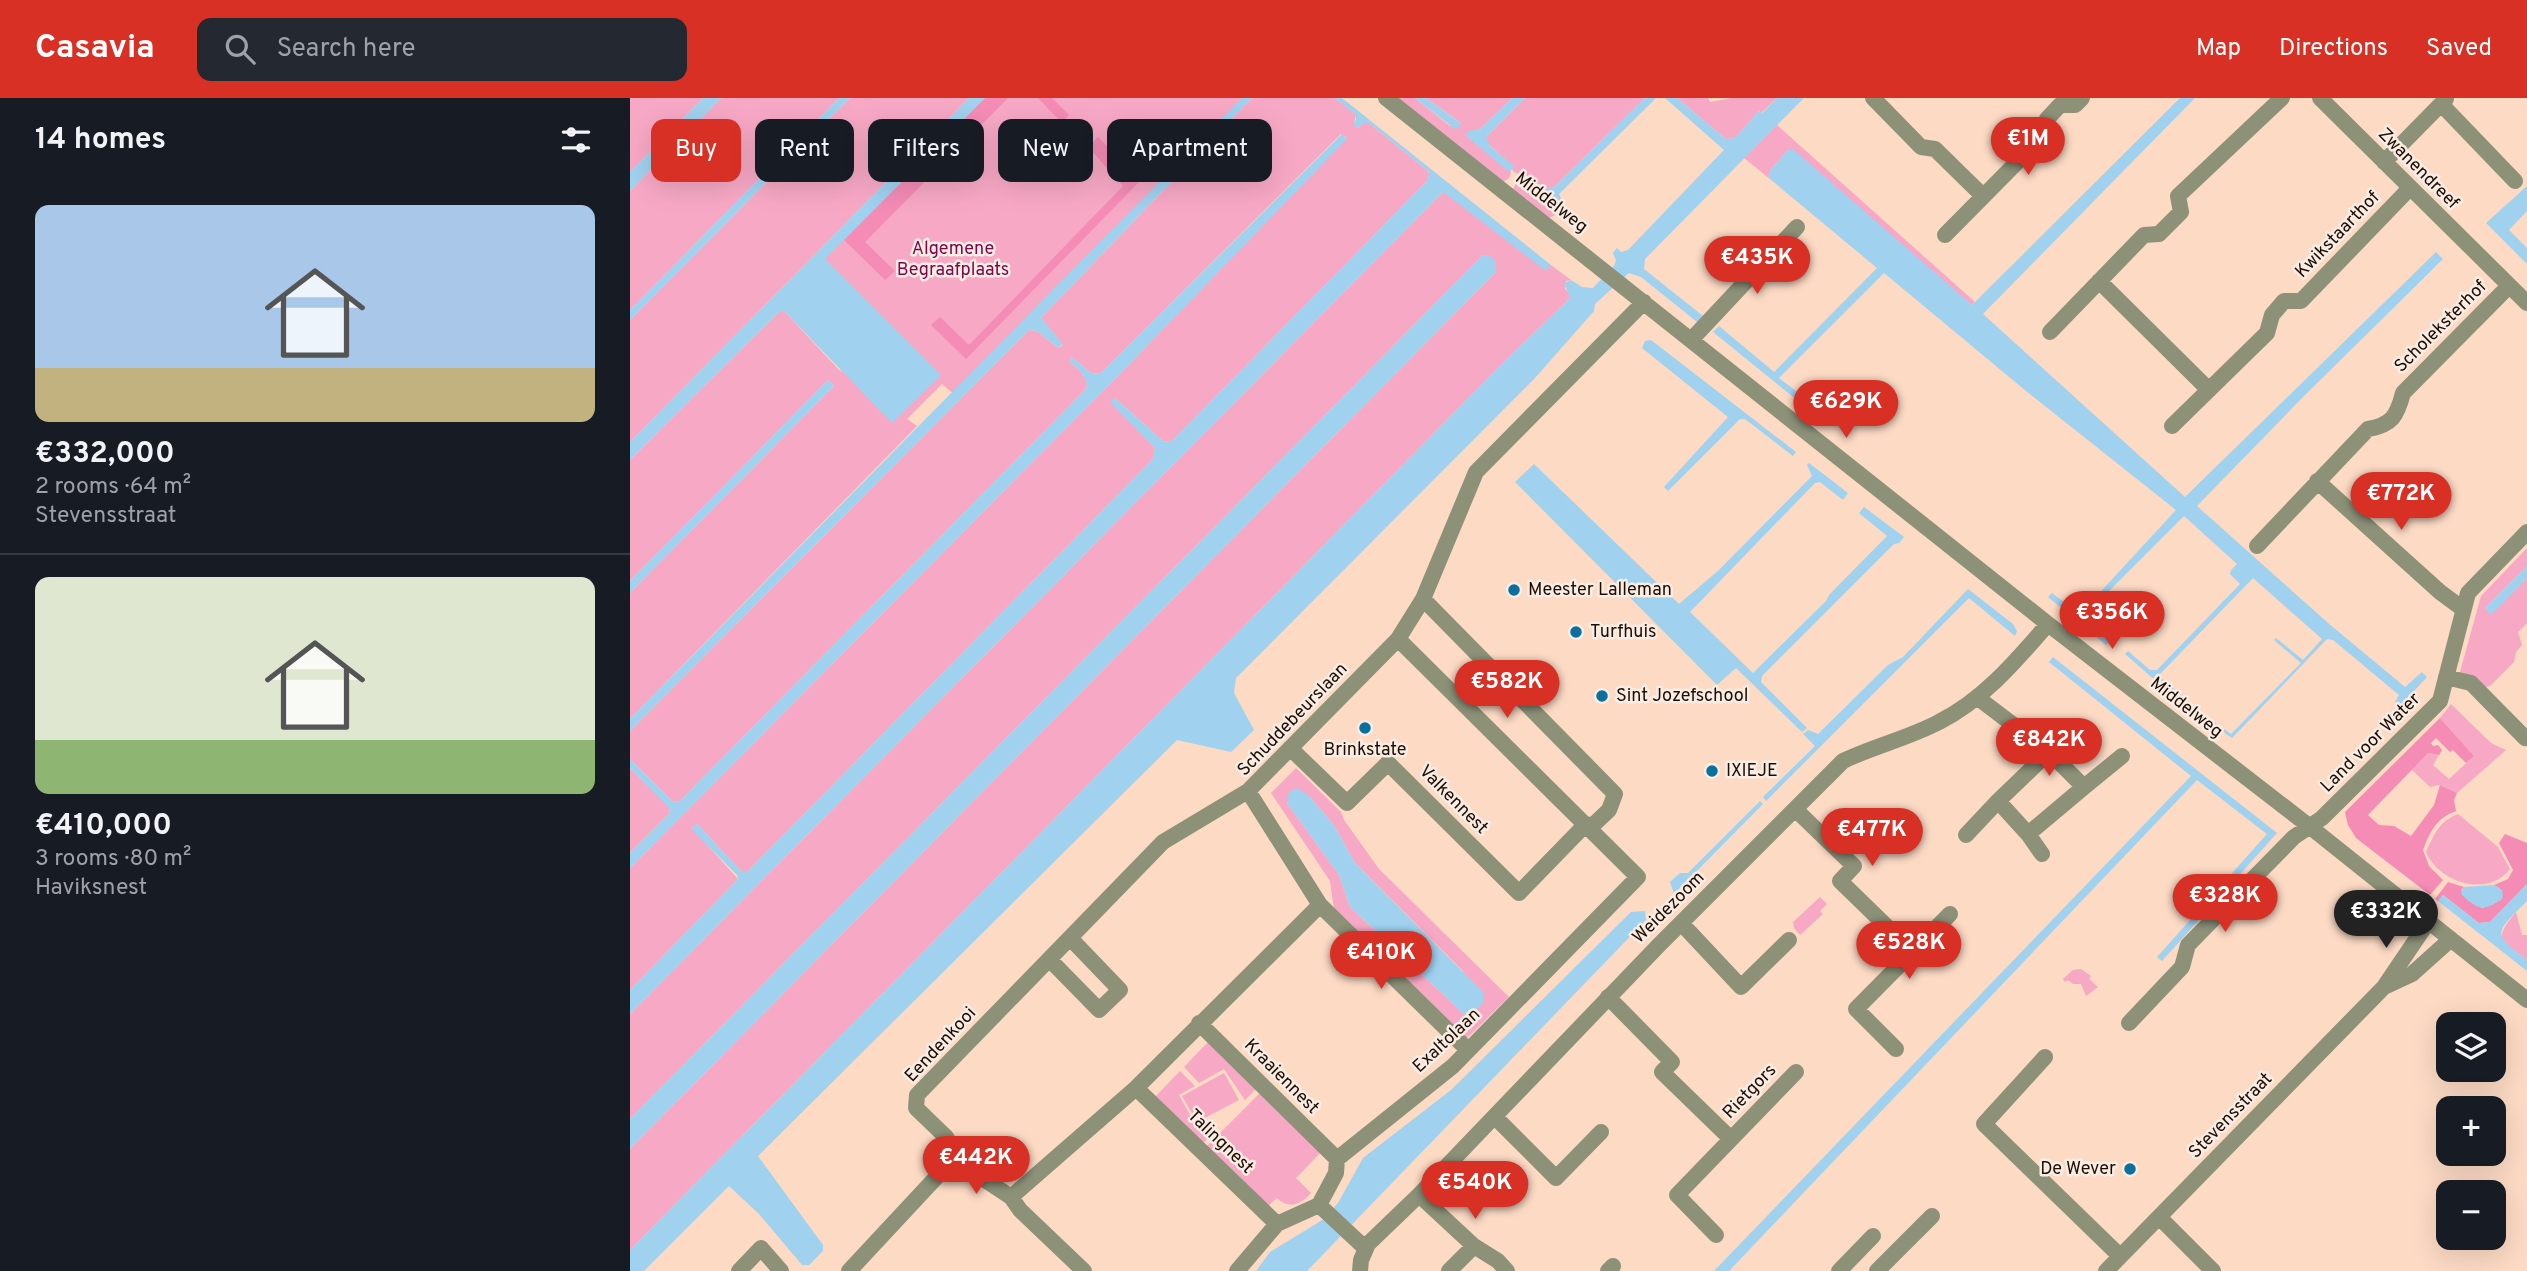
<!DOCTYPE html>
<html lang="en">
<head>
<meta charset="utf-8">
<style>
  :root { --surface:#171b24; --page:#242831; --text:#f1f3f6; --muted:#9ea1a6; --line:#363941; --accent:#d93025 }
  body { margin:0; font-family:Overpass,sans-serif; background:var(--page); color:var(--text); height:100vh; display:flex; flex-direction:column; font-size:26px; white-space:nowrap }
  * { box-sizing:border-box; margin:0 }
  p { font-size:23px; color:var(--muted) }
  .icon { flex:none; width:38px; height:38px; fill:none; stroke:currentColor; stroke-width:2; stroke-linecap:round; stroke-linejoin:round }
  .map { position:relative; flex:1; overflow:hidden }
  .sheet { display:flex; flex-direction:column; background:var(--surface); width:630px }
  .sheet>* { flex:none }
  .guide { position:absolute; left:21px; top:21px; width:665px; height:63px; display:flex; gap:14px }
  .controls { position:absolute; left:1806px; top:914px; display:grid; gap:14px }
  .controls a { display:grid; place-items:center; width:70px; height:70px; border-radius:14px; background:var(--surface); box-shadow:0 7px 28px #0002; font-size:35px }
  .price { position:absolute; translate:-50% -60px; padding:0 16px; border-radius:24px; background:var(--accent); color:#fff; font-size:23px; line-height:46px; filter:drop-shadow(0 2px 4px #0008) }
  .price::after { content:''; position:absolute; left:50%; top:42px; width:21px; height:16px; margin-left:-10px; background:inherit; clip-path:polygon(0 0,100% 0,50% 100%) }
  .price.selected { background:#222; color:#fff }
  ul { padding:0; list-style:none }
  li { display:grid; align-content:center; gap:14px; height:371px; padding:0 35px }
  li+li { border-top:2px solid var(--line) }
  li span { display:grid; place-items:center; height:217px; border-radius:14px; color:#555 }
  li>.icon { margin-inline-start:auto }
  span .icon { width:126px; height:126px; fill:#fffc; stroke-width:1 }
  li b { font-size:30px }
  h2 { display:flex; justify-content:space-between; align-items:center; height:84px; padding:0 35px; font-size:30px }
  .chip { padding:0 24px; border-radius:14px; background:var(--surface); box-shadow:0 7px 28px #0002; font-size:24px; line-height:63px }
  .chip.selected { background:var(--accent); color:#fff }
  header { display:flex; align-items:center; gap:42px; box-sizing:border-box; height:98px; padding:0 35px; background:var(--accent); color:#fff }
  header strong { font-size:33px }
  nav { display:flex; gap:38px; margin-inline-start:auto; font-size:24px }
  .search { width:490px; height:63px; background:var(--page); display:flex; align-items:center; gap:18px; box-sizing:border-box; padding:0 24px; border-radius:14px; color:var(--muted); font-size:26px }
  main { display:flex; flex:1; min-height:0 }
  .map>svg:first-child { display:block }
</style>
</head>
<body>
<header>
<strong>Casavia</strong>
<div class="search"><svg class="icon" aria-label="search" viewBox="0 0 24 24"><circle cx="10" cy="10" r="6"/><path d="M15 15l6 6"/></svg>Search here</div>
<nav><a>Map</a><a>Directions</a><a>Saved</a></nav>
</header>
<main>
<section class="sheet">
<h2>14 homes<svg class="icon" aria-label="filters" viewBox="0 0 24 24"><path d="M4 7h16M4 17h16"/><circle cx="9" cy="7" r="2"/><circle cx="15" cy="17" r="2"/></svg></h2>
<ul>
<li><span style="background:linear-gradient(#a9c7e8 75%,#c2b280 0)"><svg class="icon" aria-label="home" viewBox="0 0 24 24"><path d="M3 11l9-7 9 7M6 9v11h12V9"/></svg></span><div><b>€332,000</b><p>2 rooms · 64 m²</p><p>Stevensstraat</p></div></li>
<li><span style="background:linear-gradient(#dfe7d0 75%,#8fb573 0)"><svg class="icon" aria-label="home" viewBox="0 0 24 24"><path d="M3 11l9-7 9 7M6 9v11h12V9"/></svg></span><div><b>€410,000</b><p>3 rooms · 80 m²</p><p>Haviksnest</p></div></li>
</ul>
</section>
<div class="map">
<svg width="1897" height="1173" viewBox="0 0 1897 1173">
  <rect width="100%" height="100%" fill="#fcdac4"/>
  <path fill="#f7a8c5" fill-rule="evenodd" d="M0 0H73L0 74Z
    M91 0H209L0 212V93Z
    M220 0H339L0 344V222Z
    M349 0H616L325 297 312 286 277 321 287 328 0 621V495L204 288 198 282 0 483V362L149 214H155L211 274 184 164Z
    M622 0H705L726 17 724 27 728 30 733 25H739L799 74 798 82 541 344 533 343 485 300 481 304 525 350 523 361 118 773H111L67 726 62 730 108 781 0 892V770L485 281 717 40 711 36 470 276 461 275 442 259 439 263C447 271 460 279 456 291L49 704 42 703 0 661V633L399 232 407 233 428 250 433 247 411 220Z
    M766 0H785L820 28 831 25 796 0H882L850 31 835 37 881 74 879 80 873 84Z
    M895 0H1015L924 89 917 91 892 75 889 77 882 72 884 69 856 44V39Z
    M1047 0H1078L1080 4 1102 0H1147L1131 15 1129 13 1105 40 1096 41Z
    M1147 27 1345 204 1342 207 1158 52 1139 74 1140 81 1114 60Z
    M888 79 929 112 927 116 919 120 883 92Z
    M814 93 916 172 921 167 941 182 936 183 935 191 940 196V200L872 266 0 1152V1051L866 174 859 157H853L0 1021V916Z
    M1897 450V468L1855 510 1861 516 1897 480V525L1888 534 1892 547 1886 554 1884 564 1860 588 1856 589 1845 579 1830 574 1851 498Z
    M1821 606 1861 645 1876 652 1827 695 1810 687 1800 689 1781 671 1798 655 1809 657 1803 667 1819 681 1844 658 1810 620Z
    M0 670 40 710 39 716 0 755Z
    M666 670 711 714 714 722 749 771 879 899 836 941 704 811 700 783 641 695ZM679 698 703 726 725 765 833 873 842 918H836L720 809 709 777 657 705Z
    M1828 716 1868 749 1880 771C1858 800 1809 785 1796 754 1804 737 1809 723 1828 716Z
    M1190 799 1197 806 1190 813 1193 816 1170 837 1164 830 1163 824Z
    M1886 814 1892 837H1897V862C1871 842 1862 843 1886 814Z
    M1451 871 1461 878 1459 881 1468 889 1456 898 1451 886H1443L1438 882 1435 884 1433 881 1443 872Z
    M579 943 627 990 615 1002 594 971 569 985 554 969Z
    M550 973 565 988 549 997 566 1028 579 1024 587 1031 572 1046 525 999Z
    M594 975 609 1002 567 1024 552 998Z
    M631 994 691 1054 666 1080 681 1095C671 1106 659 1112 647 1100L637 1109 576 1049Z"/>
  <path fill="#f48cb5" d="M355 0H378L235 144 265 173 255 182 214 142Z
    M408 0H422L439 17 432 25Z
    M468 39 511 82 336 261 301 227 310 219 339 247 493 88 458 49Z
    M1810 620 1844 658 1836 665 1823 652 1820 654 1806 640 1801 645 1803 648 1808 647 1812 652 1809 657 1798 655 1738 717 1749 727 1764 728 1781 738 1804 707 1810 687 1827 695 1824 702 1826 713C1806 720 1800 734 1793 752L1799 768 1813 782 1800 797 1726 740 1718 727 1715 714Z
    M1875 736 1897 745V786L1860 824 1849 825 1813 797 1808 803 1805 801 1818 784 1834 789 1831 792 1852 810 1871 802 1872 792 1864 787 1878 781 1883 772 1869 745Z"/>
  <path fill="#a0d1ef" d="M73 0H91L0 93V74Z
    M209 0H220L0 222V212Z
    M339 0H355L195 161 311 277 262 325 155 214H149L0 362V344Z
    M612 0H622L411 220 433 246 428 250 407 233 399 232 0 633V621Z
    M705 0H712L921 167 916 173 813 94 0 916V892L108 781 107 777 62 732 64 727 67 726 111 773H118L523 361 525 350 480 304 485 300 533 343 541 344 798 82 799 74 739 25H733L728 30 723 27 726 22V17Z
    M785 0H796L832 26 825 31Z
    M882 0H895L856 39 860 48 885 69 879 74 835 37 839 33 850 31Z
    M1015 0H1026L929 96 934 108 929 112 890 82 888 79 892 74 917 91 924 89Z
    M1035 0H1047L1096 41 1105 40 1129 13 1132 15 1147 0H1174L1015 161 1014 171 1073 218 1067 224 1011 179 999 175 965 206 964 213 905 280 606 580 604 595 624 632 601 654 547 642 128 1058 193 1147V1153L179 1167H172L129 1116 99 1088 14 1173H0V1152L872 266 940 200 934 185 941 182 952 189 963 190 984 168 986 162 983 155 987 150 991 154 998 152 1094 52Z
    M1550 0H1565L1353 216 1555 399 1806 154 1813 161 1672 300 1567 408 1698 525 1775 589 1792 574 1797 579 1769 609 1765 604 1769 597 1703 542 1697 541 1602 640 1576 622 1579 620 1601 636 1671 565 1644 542 1646 540 1673 562 1692 541 1623 480 1530 576V579L1563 607 1559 612 1495 556 1498 553 1520 572H1527L1610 486 1600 476 1601 472 1607 466 1554 418 1454 518 1482 541 1476 547 1418 499 1422 495 1450 516 1546 412 1396 293 1254 175 1149 280 1183 306 1178 311 1083 234 1089 228 1144 274 1247 170 1140 81 1139 74 1158 52H1164L1342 207Z
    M712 36 717 41 485 281 0 770V755L39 716 40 711 0 670V661L42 703 49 704 456 291C460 279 447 271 439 263L442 259 461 275 470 276Z
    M1897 88V113L1879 132 1897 150V166L1856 125Z
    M853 157H859L866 164V174L0 1051V1021Z
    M1021 242 1166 354 1163 358 1115 321H1110L1038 393 1034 389 1098 319 1012 250 1015 243Z
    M198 282 204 288 0 495V483Z
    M1179 365 1218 395 1213 402 1190 384 1185 385 1060 514 1123 575 1196 503 1199 497 1257 438 1229 415 1234 409 1274 439 1269 445 1264 446 1132 578 1131 584 1177 630 1172 634 1106 570 1087 587 885 384 904 366 1049 506 1089 472 1182 378 1177 367Z
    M1897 468V480L1861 517 1855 510Z
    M1338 491 1383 526 1387 533 1385 538 1339 500 1136 703 1133 699 1185 648 1173 636 1178 632 1188 636 1258 567 1273 559Z
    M1423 559 1647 735 1532 863 1527 859 1637 736 1567 682 1099 1173H1084L1561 678 1419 564Z
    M667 690 679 698 703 726 725 765 853 894 854 903 842 918H836L720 809 709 777 657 705 659 694Z
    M1130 703 1133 706 1044 796 1040 784 1050 775H1058Z
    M1897 786V803C1866 835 1860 834 1897 862V873L1808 803 1813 797 1849 825 1860 824Z
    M1864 787 1872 792 1873 800C1854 814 1848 812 1832 797L1831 792 1834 789Z
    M1015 813 1016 822 677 1173H626L640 1154 694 1121 708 1105 733 1060 821 992 1001 814Z"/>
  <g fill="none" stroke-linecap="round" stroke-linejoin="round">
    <path stroke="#8c9178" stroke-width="16" d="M756 0 1418 526 1679 728 1897 902
      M1243 0 1291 49 1305 51 1353 98
      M1690 0 1897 205
      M1811 6 1885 83
      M1754 64 1816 1
      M1315 137 1416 35 1417 21 1430 7H1445L1452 0
      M1469 183 1579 292
      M1420 234 1514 137 1529 136 1551 114 1548 98 1652 0
      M1061 242 1167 129
      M1542 328 1637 235 1642 217 1654 203H1671L1780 90
      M1687 383 1810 494 1833 511
      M1627 448 1738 331C1762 327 1767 318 1773 295L1879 188
      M793 501 985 696 979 712 960 730
      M1816 579 1841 585 1895 640 1897 639
      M1348 600 1419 654 1454 689 1492 658
      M660 650 717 705 758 665 889 795 956 726
      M1419 654 1368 703 1398 736 1454 689
      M1166 712 1224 768 1210 783 1283 854
      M1398 736 1412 756
      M1336 737 1368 703
      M690 807 838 952
      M1051 825 1111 889 1159 842
      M420 862 469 912 490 892 441 841
      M1754 889 1782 876 1821 841
      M978 899 1042 964 1032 974 1101 1041
      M569 925 707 1061
      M1499 925 1552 869 1558 847 1664 739 1692 720 1810 603 1838 495 1897 434
      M1266 951 1226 911 1320 816
      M1415 959 1354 1026 1490 1158
      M506 990 647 1126
      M865 1019 926 1080 971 1034
      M789 1097 844 1148 868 1163 877 1173
      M381 1099 506 990 690 807 618 693 768 541 793 501 846 374 1014 204
      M689 1107 735 1150
      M1529 1119 1583 1173
      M1086 1137 1047 1097 1166 974
      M109 1173 131 1150 151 1173
      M219 1173 314 1071 331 1066
      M454 1173 390 1112 381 1099 331 1066 316 1039 286 1010 287 997 533 744 618 693
      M607 1173 647 1126 689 1107 706 1075 707 1061 823 968 1008 779 768 541
      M730 1173 731 1162 738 1146 789 1097 1029 847 1213 663C1244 648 1279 640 1309 624 1353 602 1386 563 1418 526
      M819 1173 844 1148
      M978 1173 983 1168
      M1209 1173 1243 1138
      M1247 1173 1302 1118
      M1476 1173 1754 889 1798 824"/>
  </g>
  <g fill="#0b709d" stroke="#f8ede5" stroke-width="2.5">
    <circle cx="884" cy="492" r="7"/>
    <circle cx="946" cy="534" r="7"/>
    <circle cx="972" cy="598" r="7"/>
    <circle cx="735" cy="630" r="7"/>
    <circle cx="1082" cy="673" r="7"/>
    <circle cx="1500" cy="1071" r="7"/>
  </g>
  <g text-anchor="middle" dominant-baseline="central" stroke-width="5" stroke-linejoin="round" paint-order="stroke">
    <g font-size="18" fill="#200d02" stroke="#f8ede5">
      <text transform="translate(1788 71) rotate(45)">Zwanendreef</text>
      <text transform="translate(921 105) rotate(38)">Middelweg</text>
      <text transform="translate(1708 137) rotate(-46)">Kwikstaarthof</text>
      <text transform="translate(1811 229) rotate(-45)">Scholeksterhof</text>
      <text transform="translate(1556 610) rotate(38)">Middelweg</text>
      <text transform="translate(663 622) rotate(-46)">Schuddebeurslaan</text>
      <text transform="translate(1741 645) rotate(-45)">Land voor Water</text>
      <text transform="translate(823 702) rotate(45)">Valkennest</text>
      <text transform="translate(1039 810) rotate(-45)">Weidezoom</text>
      <text transform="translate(817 943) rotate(-43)">Exaltolaan</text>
      <text transform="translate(311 947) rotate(-47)">Eendenkooi</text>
      <text transform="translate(651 979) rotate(45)">Kraaiennest</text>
      <text transform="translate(1120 994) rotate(-46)">Rietgors</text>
      <text transform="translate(1601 1018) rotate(-46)">Stevensstraat</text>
      <text transform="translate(590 1044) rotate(44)">Talingnest</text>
    </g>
    <g font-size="18" fill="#800649" stroke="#f8ede5">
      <text x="323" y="151">Algemene<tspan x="323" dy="21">Begraafplaats</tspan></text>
    </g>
    <g font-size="18" fill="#200d02" stroke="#f8ede5" text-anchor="start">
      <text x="898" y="492">Meester Lalleman</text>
      <text x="960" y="534">Turfhuis</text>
      <text x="986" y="598">Sint Jozefschool</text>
      <text x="735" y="652" text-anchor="middle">Brinkstate</text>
      <text x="1096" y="673">IXIEJE</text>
      <text x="1486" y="1071" text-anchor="end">De Wever</text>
    </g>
  </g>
</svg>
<div class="controls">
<a><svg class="icon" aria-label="layers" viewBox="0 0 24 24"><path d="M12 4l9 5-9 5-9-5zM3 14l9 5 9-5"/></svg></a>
<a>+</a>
<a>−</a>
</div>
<b class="price" style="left:1398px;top:79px">€1M</b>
<b class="price" style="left:1127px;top:198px">€435K</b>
<b class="price" style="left:1216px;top:342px">€629K</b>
<b class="price" style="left:1771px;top:434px">€772K</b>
<b class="price" style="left:1482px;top:553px">€356K</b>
<b class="price" style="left:877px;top:622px">€582K</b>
<b class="price" style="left:1419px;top:680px">€842K</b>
<b class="price" style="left:1242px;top:770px">€477K</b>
<b class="price" style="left:1595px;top:836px">€328K</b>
<b class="price selected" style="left:1756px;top:852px">€332K</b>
<b class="price" style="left:1279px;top:883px">€528K</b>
<b class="price" style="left:751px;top:893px">€410K</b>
<b class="price" style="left:346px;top:1098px">€442K</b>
<b class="price" style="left:845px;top:1123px">€540K</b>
<div class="guide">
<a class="chip selected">Buy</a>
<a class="chip">Rent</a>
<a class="chip">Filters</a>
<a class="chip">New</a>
<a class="chip">Apartment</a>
</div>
</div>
</main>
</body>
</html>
